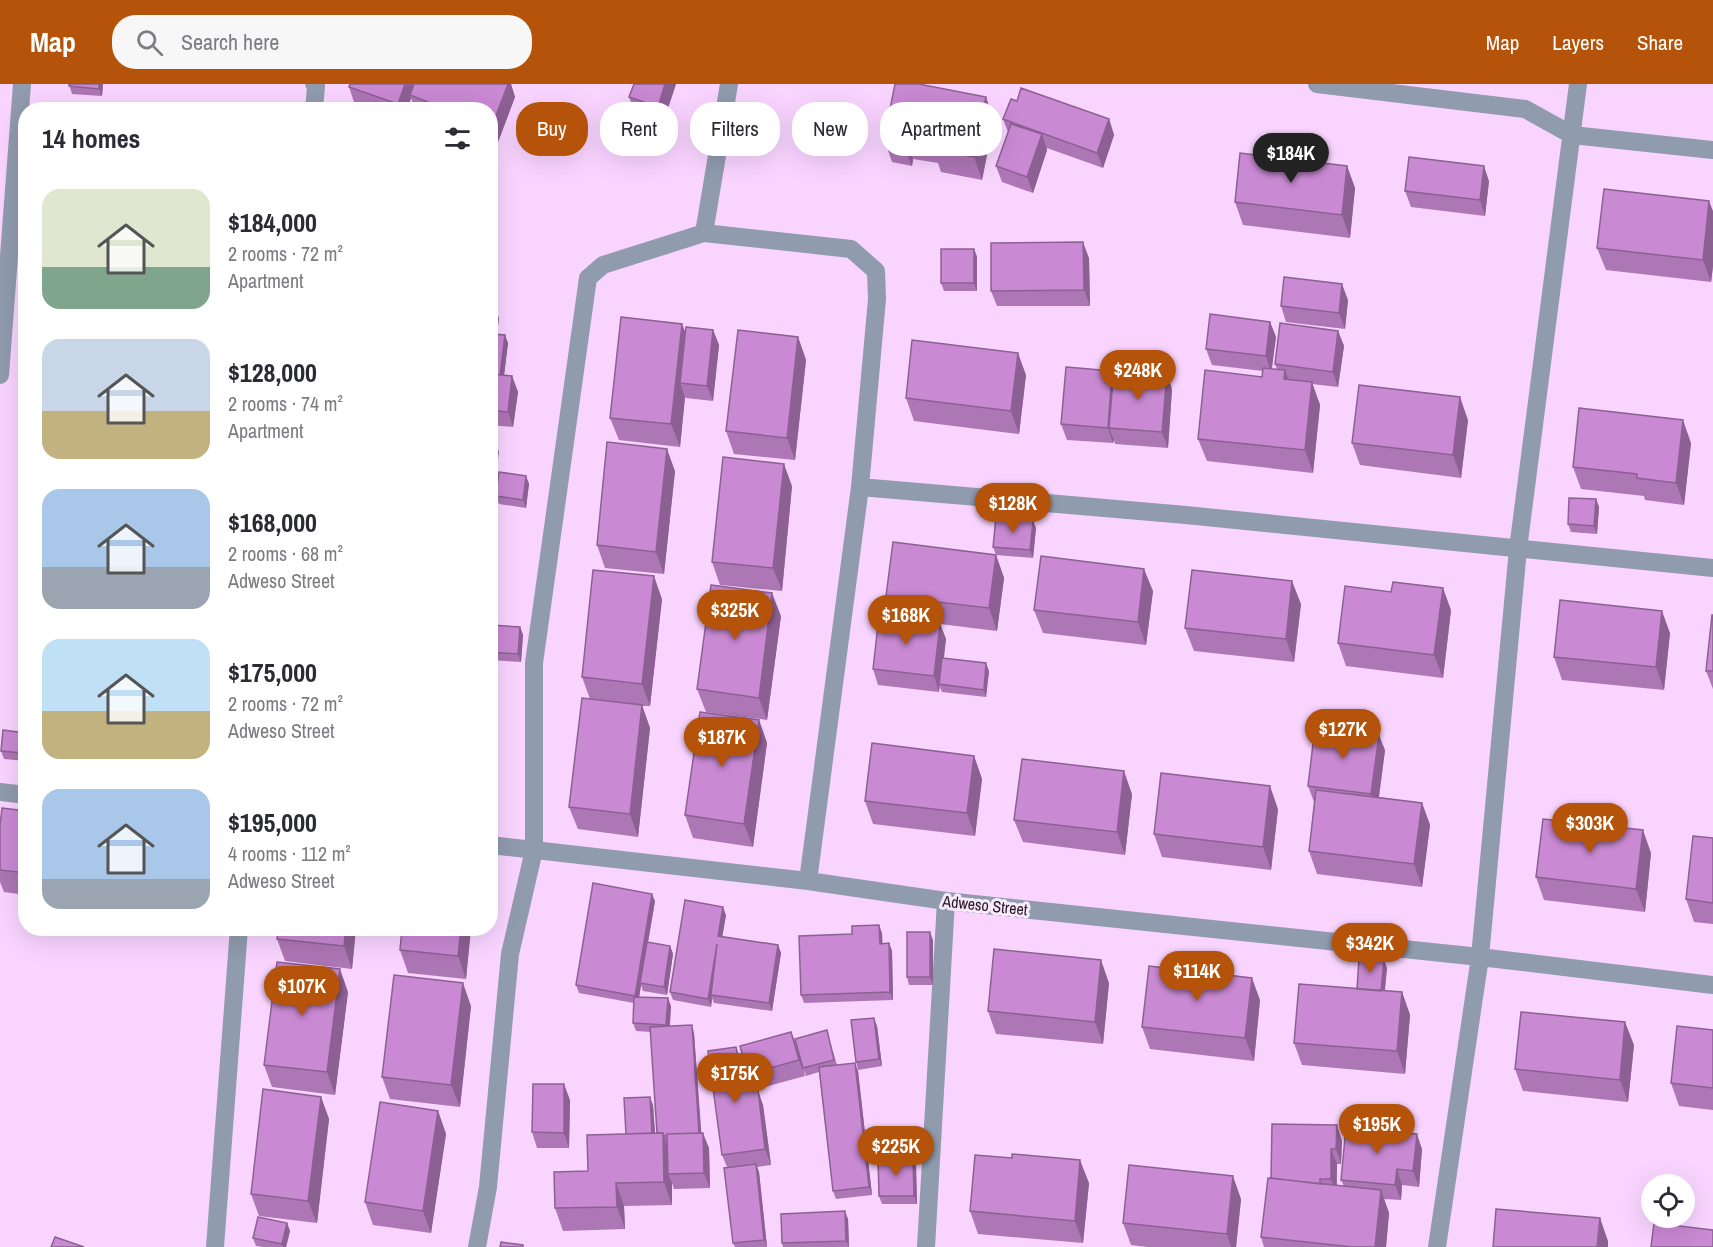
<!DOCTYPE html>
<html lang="en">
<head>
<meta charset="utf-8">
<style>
  :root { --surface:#fff; --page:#f7f7f7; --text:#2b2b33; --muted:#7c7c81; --accent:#b45309 }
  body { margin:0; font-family:"Archivo Narrow",sans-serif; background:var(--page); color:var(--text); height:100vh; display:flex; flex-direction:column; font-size:22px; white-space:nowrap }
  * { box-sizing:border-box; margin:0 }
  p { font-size:20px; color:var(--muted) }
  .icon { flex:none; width:33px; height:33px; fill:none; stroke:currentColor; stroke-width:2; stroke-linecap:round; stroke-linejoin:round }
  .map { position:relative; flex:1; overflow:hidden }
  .panel { position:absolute; left:18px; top:18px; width:480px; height:834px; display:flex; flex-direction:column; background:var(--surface); border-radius:24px; box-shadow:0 6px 24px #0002 }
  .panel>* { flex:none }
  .top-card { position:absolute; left:516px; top:18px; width:570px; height:54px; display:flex; gap:12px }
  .tools { position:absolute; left:1641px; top:1090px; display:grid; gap:12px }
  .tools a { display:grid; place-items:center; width:54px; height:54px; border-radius:50%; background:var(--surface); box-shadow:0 6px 24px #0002; font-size:30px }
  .price { position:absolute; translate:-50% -51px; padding:0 14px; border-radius:21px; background:var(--accent); color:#fff; font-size:20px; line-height:39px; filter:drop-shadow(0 2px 3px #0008) }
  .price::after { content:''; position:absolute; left:50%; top:36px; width:18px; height:14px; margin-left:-9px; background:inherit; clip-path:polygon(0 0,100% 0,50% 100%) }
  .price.selected { background:#222; color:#fff }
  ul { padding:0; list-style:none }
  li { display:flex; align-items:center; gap:18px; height:150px; padding:0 24px }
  li span { display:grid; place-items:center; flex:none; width:168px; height:120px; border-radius:18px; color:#555 }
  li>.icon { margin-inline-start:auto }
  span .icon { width:72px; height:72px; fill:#fffc; stroke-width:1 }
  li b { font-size:26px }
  h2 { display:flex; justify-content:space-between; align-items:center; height:72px; padding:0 24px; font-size:26px }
  .chip { padding:0 21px; border-radius:24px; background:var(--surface); box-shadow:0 6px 24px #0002; font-size:21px; line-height:54px }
  .chip.selected { background:var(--accent); color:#fff }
  header { display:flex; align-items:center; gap:36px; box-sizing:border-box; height:84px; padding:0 30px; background:var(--accent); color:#fff }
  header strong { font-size:28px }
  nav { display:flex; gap:33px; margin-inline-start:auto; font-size:21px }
  .search { width:420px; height:54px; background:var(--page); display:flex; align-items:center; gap:15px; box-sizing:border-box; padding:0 21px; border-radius:24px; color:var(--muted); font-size:22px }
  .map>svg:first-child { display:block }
</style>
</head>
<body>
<header>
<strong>Map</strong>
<div class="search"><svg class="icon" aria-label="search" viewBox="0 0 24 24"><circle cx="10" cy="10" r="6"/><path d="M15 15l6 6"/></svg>Search here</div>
<nav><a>Map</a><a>Layers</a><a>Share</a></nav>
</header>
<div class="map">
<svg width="1713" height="1163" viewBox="0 0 1713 1163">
  <rect width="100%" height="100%" fill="#f9d4ff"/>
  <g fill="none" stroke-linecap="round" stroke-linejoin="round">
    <path stroke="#909bae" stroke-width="18" d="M314 0 316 2 314 26
      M1317 0 1525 25 1572 51 1713 66
      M704 149 729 0
      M0 291 22 0
      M860 403 1186 431 1713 484
      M0 708 26 711
      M490 761 808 797 946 817 1480 873 1713 901
      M215 1163 239 844
      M477 1163 488 1103 510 870 534 766V579L588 194 603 181 704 149 851 165 876 187 877 215 860 403 808 797
      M926 1163 946 817
      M1437 1163 1480 873 1518 465 1578 0"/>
  </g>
  <path fill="#ad76b5" d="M69 0H103L102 12 72 10Z
    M350 0H511L515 13 498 58 490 55V26H415L411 14 407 26H376L354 18 349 3Z
    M634 0H676L663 39 635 28 629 13Z
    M1017 17 1109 35 1114 51 1103 84 1047 64V66L1033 109 1002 98 996 82 1008 48 1003 35Z
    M994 36 982 96 941 88 938 79 913 75 912 82 892 78 884 55Z
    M1347 82 1355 104 1350 154 1243 141 1235 118Z
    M1489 97 1485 132 1411 123 1405 107Z
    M1713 127V182L1711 198 1606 186 1597 164Z
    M974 165 977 173V207H944L941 199Z
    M1089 174 1090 222H997L991 207Z
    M1348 216 1345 245 1286 238 1281 222Z
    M490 225 499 234 497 251 508 259 504 292H512L518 308 513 343 490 341Z
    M1270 238 1276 253 1272 285H1277L1275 280 1338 247 1344 262 1338 303 1312 300 1320 321 1313 389 1207 377 1198 355 1262 293 1263 287 1212 281 1206 265Z
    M713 246 719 261 713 317 686 314 685 313 680 363 619 356 610 334 685 248Z
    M798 253 806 276 795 376 734 370 726 347Z
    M1112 287 1114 290 1172 305 1168 364 1115 360 1114 356 1113 359 1067 356 1061 340Z
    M1026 291 1019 350 914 337 906 314Z
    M1468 336 1461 394 1360 381 1352 359Z
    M1691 359 1684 421 1645 416 1644 412 1581 405 1573 383Z
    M675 387 664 490 605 484 597 461Z
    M526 392 529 400 526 424 499 420 496 412Z
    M792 402 782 507 720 501 712 478Z
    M1596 415 1599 423 1597 450 1571 448 1568 440Z
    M1033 437 1036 444 1033 474 996 471 993 463Z
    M996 471 1004 494 997 547 940 540 946 555 944 574 989 587 986 613 942 608 940 603 939 608 878 601 873 585 894 534 886 512Z
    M1153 507 1146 561 1043 549 1034 526Z
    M662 515 650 622H642L650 644 638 753 578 745 569 723 590 615 582 593Z
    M1301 520 1294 578 1194 567 1185 544Z
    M1451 526 1443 594 1346 582 1338 559Z
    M1713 531V605L1706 587Z
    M781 532 767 636 706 628 697 605Z
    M490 541 520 543 523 551 521 578 490 576Z
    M1670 549 1664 606 1562 596 1554 573Z
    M759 636 767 659 753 763 693 754 685 731Z
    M26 650V677L4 675 1 667Z
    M1385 666 1379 713 1422 719 1430 741 1422 803 1317 790 1309 767 1314 718 1308 702Z
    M974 672 982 695 975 752 873 740 865 717Z
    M1132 710 1125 771 1023 758 1014 736Z
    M1278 725 1271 786 1162 773 1154 750Z
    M26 727V811L4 808 0 798V741Z
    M1713 754V840L1694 838 1686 815Z
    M1651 769 1645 828 1544 816 1536 793Z
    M655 817 648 858 670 862 673 870 667 911 643 907 641 901 639 914 671 922 670 942 694 949 701 1049 709 1064 710 1104 674 1105 672 1099V1121L624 1122 625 1145 563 1147 555 1124 588 1087 626 1050 653 1021 655 1049H657L651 948 636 947 633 939 634 919 579 909 576 901Z
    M726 831 722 853 778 861 781 869 772 927 714 919 712 914 711 923 673 916 670 908Z
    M278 844H356L352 885 285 877 277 855Z
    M471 844 466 895 408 889 400 866Z
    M882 849V860L889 859 892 867 893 916 804 919 801 911 852 850Z
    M933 856V901H909L907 893Z
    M1387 884 1385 907 1402 908 1410 931 1405 990 1302 981 1294 959 1357 905Z
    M1109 899 1103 960 996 950 988 927Z
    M348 908 335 1011 272 1003 264 981Z
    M1260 916 1254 977 1150 965 1142 943Z
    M471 922 460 1023 390 1015 382 993Z
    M877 942 882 982 858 986 856 978Z
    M1713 946V1026L1679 1022 1671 999Z
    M791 948 797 963 805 992 754 1006 748 989 750 1007 763 1021 771 1081 757 1083 759 1088 767 1163H735L733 1159 727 1083 722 1071 742 973 747 987Z
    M829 954 837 981 858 987 872 1111 836 1115 833 1107 819 988 806 992 803 984Z
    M1634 961 1628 1018 1523 1007 1515 985Z
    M321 1013 329 1035 317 1139 259 1132 251 1110Z
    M570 1016 569 1064H537L532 1048Z
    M438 1027 446 1050 431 1149 373 1141 365 1118Z
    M1342 1057 1341 1080H1337V1101L1344 1102 1341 1096 1422 1065 1419 1103 1402 1101 1401 1116 1384 1115 1389 1129 1386 1163H1264L1261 1153 1271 1094Z
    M916 1082 917 1120H882L879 1112Z
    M1089 1099 1083 1159 978 1150 970 1127Z
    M1241 1115 1236 1163H1148L1131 1161 1123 1139Z
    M848 1135 849 1163H783L782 1159Z
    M287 1139 290 1147 286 1163H263L256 1162 253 1154Z"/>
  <path fill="#8d6094" d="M99 0H103L102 12 99 5Z
    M405 0H416L410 11 411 14 407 26H400L398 20Z
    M508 0H511L515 13 498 58 492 42Z
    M665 0H676L663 39 658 23Z
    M986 13 994 36 982 96 974 73Z
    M1109 35 1114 51 1103 84 1097 69Z
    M1042 50 1047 66 1033 109 1027 93Z
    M905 52 913 75 912 82 903 60Z
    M1347 82 1355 104 1350 154 1342 131Z
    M1484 82 1489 97 1485 132 1480 116Z
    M1709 117 1713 127V182L1711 198 1703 176Z
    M1083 158 1089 174 1090 222 1084 206Z
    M974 165 977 173V207L974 199Z
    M1342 200 1348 216 1345 245 1339 229Z
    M496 226 499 234 496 258 494 250Z
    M1270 238 1276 253 1271 288 1266 272Z
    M682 240 691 262 680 299 685 313 680 363 671 340Z
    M713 246 719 261 713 317 707 302Z
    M1338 247 1344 262 1338 303 1333 288Z
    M505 251 508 259 503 299 500 291Z
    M798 253 806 276 795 376 787 354Z
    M1018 269 1026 291 1019 350 1011 327Z
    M1285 286 1293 309 1284 295Z
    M1112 287 1118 302 1109 344 1114 356 1113 359 1108 344Z
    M1167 289 1172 305 1168 364 1162 348Z
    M512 292 518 308 513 343 508 328Z
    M1312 298 1320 321 1313 389 1305 366Z
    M1460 313 1468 336 1461 394 1453 371Z
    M1683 336 1691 359 1684 421 1676 399Z
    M491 345 499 368 490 437V349Z
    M667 365 675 387 664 490 656 468Z
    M784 380 792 402 782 507 773 484Z
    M526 392 529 400 526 424 523 416Z
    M1596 415 1599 423 1597 450 1594 442Z
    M1033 437 1036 444 1033 474 1030 466Z
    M996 471 1004 494 997 547 989 524Z
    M1144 485 1153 507 1146 561 1138 538Z
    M654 492 662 515 650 622 642 600Z
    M1292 497 1301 520 1294 578 1286 555Z
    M1443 504 1451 526 1443 594 1434 571Z
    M772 509 781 532 767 636 759 614Z
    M1662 527 1670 549 1664 606 1656 583Z
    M940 540 946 555 940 601 939 600V608L934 592Z
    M520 543 523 551 521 578 518 570Z
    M986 579 989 587 986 613 984 606Z
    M642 621 650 644 638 753 630 730Z
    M759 636 767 659 753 763 744 740Z
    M25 649 26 650V676L23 669Z
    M1379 651 1385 666 1377 726 1371 710Z
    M974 672 982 695 975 752 967 729Z
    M1124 687 1132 710 1125 771 1117 748Z
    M1270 702 1278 725 1271 786 1263 763Z
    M1422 719 1430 741 1422 803 1414 780Z
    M1643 746 1651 769 1645 828 1636 805Z
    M652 810 655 817 641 899H640L641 901 638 920 635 912Z
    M723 823 726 831 721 860 718 852Z
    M879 841 882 849 883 868 880 860Z
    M346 844H356L352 885 344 862Z
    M461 844H471L466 895 458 872Z
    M930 848 933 856V901L930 893Z
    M889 859 892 867 893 916 890 908Z
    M717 860 711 911 712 914 711 923 708 915Z
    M778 861 781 869 772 927 769 919Z
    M670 862 673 870 667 911 664 903Z
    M1101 876 1109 899 1103 960 1095 938Z
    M1384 876 1387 884 1383 920 1380 912Z
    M340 885 348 908 335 1011 327 988Z
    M1252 894 1260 916 1254 977 1245 954Z
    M463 899 471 922 460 1023 451 1001Z
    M1402 908 1410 931 1405 990 1397 967Z
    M668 914 671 922 669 949 666 941Z
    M874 934 877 942 882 982 879 975Z
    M1625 938 1634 961 1628 1018 1620 996Z
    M692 941 694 949 702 1058 699 1050Z
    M791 948 797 963 805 992 799 976Z
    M742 973 748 988 752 1023 747 1007Z
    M855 979 858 987 872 1111 869 1103Z
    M564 1000 570 1016 569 1064 564 1049Z
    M758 1006 763 1021 771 1081 765 1065Z
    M321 1013 329 1035 317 1139 308 1117Z
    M650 1013 653 1021 656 1064 653 1056Z
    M438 1027 446 1050 431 1149 423 1127Z
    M1337 1041 1342 1057 1341 1080 1336 1065Z
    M663 1049 671 1072 668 1090 672 1099V1121L664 1098Z
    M703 1049 709 1064 710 1104 704 1089Z
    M1417 1050 1422 1065 1419 1103 1413 1087Z
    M1331 1065 1337 1080 1336 1111 1331 1095Z
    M913 1074 916 1082 917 1120 914 1112Z
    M1080 1076 1089 1099 1083 1159 1075 1137Z
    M756 1080 759 1088 767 1163 764 1156Z
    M1397 1085 1402 1101 1401 1116 1395 1101Z
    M1233 1092 1241 1115 1236 1163H1231L1227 1150Z
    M616 1099 624 1122 625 1145 617 1123Z
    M1381 1106 1389 1129 1386 1163H1375Z
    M845 1127 848 1135 849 1163 846 1157Z
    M1600 1134 1608 1157V1163H1597Z
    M287 1139 290 1147 286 1163H283L282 1160Z"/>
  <path fill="#c989d3" stroke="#8d6094" stroke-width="1.5" d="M69 0H99V5L69 2Z
    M350 0H405L398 20 349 3Z
    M414 0H508L492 42H490V26H448L410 11Z
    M634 0H665L658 23 629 13Z
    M895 0H919L986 13 974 73 932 65 934 58 905 52 903 60 884 55Z
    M1021 4 1109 35 1097 69 1003 35 1011 15 1017 17Z
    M1011 40 1042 50 1027 93 996 82Z
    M1240 69 1347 82 1342 131 1235 118Z
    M1409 73 1484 82 1480 116 1405 107Z
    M1604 105 1709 117 1703 176 1597 164Z
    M1083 158 1084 206 991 207V159Z
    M941 165H974V199H941Z
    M1284 193 1342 200 1339 229 1281 222Z
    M490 225 496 226 494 250 505 251 500 291 490 289Z
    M1210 230 1270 238 1266 272 1206 265Z
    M621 233 682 240 671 340 610 334Z
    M1280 239 1338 247 1333 288 1275 280Z
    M686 243 713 246 707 302 680 299Z
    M738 246 798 253 787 354 726 347Z
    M912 256 1018 269 1011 327 906 314Z
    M1066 283 1112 287 1108 344 1061 340Z
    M1263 284 1285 286 1284 295 1312 298 1305 366 1198 355 1205 286 1262 293Z
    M1114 285 1167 289 1162 348 1109 344Z
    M490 290 512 292 508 328 490 326Z
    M1359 301 1460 313 1453 371 1352 359Z
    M1579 324 1683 336 1676 399 1637 394V390L1573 383Z
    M607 358 667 365 656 468 597 461Z
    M723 373 784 380 773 484 712 478Z
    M499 388 526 392 523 416 496 412Z
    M1569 414 1596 415 1594 442 1568 440Z
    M996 433 1033 437 1030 466 993 463Z
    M893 458 996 471 989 524 886 512Z
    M1041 472 1144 485 1138 538 1034 526Z
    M593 486 654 492 642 600 582 593Z
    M1192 486 1292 497 1286 555 1185 544Z
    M1393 498 1443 504 1434 571 1338 559 1345 502 1391 508Z
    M711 501 772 509 759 614 697 605Z
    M1560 516 1662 527 1656 583 1554 573Z
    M1712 531H1713V587H1706Z
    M879 532 940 540 934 592 873 585Z
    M490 541 520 543 518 570 490 568Z
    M942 574 986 579 984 606 939 600Z
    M582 614 642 621 630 730 569 723Z
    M700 628 759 636 744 740 685 731Z
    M1315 643 1379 651 1371 710 1308 702Z
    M3 646 25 649 23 669 1 667Z
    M872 659 974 672 967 729 865 717Z
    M1022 675 1124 687 1117 748 1014 736Z
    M1161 689 1270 702 1263 763 1154 750Z
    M1316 706 1422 719 1414 780 1309 767Z
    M2 724 26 727V789L0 786V741Z
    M1543 735 1643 746 1636 805 1536 793Z
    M1693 752 1713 754V819L1686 815Z
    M593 799 652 810 635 912 576 901Z
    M685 816 723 823 718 852 778 861 769 919 711 911 717 860 708 915 670 908Z
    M879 841 880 860 889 859 890 908 801 911 799 852 852 850V842Z
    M278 844H346L344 862 277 855Z
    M402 844H461L458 872 400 866Z
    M907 848H930V893H907Z
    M647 858 670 862 664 903 640 899Z
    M994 865 1101 876 1095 938 988 927Z
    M1359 874 1384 876 1381 907 1357 905Z
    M277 878 340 885 327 988 264 981Z
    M1149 882 1252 894 1245 954 1142 943Z
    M394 891 463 899 451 1001 382 993Z
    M1299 900 1402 908 1397 967 1294 959Z
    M634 913 668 914 666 941 633 939Z
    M1521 928 1625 938 1620 996 1515 985Z
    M874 934 879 975 856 978 851 936Z
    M692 941 699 1049 667 1050V1052H664L663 1049H657L650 943Z
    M1677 942 1713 946V1004L1671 999Z
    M827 946 834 976 803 984 795 955Z
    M791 948 799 976 748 990 740 962Z
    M736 963 738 973H742L747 1007 758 1006 765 1065 722 1071 708 967Z
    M855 979 869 1103 833 1107 819 983Z
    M533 1000H564V1049L532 1048Z
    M263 1005 321 1013 308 1117 251 1110Z
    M650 1013 652 1049 626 1050 624 1014Z
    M380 1018 438 1027 423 1127 365 1118Z
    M1272 1040 1337 1041 1336 1065H1331V1095H1320V1100L1271 1094Z
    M1346 1043 1417 1050 1413 1087 1397 1085 1395 1101 1341 1096Z
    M663 1049 664 1098 616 1099 617 1123 555 1124 554 1088 588 1087 587 1051Z
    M703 1049 704 1089 668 1090 667 1050Z
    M1012 1070 1080 1076 1075 1137 970 1127 975 1071 1012 1074Z
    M878 1074H913L914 1112H879Z
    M756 1080 764 1156 733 1159 724 1084Z
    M1129 1081 1233 1092 1227 1150 1123 1139Z
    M1268 1094 1381 1106 1375 1163H1352L1261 1153Z
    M1496 1125 1600 1134 1597 1163H1493Z
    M845 1127 846 1157 782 1159 781 1130Z
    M258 1133 287 1139 282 1160 253 1154Z
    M1654 1139 1713 1146V1163H1651Z
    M55 1153 84 1163H51Z
    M501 1158 523 1161V1163H500Z"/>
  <g text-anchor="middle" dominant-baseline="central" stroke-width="6" stroke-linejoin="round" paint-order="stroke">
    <g font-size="16" fill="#251727" stroke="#f9eafb">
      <text transform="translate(985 821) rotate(6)">Adweso Street</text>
    </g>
  </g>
</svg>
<div class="tools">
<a><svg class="icon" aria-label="locate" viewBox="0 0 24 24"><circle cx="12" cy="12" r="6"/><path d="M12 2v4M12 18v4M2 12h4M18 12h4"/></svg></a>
</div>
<b class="price selected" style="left:1291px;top:100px">$184K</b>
<b class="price" style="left:1138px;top:317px">$248K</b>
<b class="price" style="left:1013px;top:450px">$128K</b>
<b class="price" style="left:735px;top:557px">$325K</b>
<b class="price" style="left:906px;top:562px">$168K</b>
<b class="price" style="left:1343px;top:676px">$127K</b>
<b class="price" style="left:722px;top:684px">$187K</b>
<b class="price" style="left:1590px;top:770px">$303K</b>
<b class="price" style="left:1370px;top:890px">$342K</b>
<b class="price" style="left:1197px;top:918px">$114K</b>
<b class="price" style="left:302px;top:933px">$107K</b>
<b class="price" style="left:735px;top:1020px">$175K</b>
<b class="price" style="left:1377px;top:1071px">$195K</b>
<b class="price" style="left:896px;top:1093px">$225K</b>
<div class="top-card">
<a class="chip selected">Buy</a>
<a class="chip">Rent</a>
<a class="chip">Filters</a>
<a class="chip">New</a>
<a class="chip">Apartment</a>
</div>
<section class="panel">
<h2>14 homes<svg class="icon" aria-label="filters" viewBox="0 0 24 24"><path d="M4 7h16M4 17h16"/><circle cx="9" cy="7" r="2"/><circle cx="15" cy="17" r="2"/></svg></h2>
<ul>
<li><span style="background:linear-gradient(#dfe7d0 65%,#7fa58c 0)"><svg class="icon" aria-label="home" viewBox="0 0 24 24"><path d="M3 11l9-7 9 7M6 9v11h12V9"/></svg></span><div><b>$184,000</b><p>2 rooms · 72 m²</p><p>Apartment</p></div></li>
<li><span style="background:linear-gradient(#c9d6e8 60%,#c2b280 0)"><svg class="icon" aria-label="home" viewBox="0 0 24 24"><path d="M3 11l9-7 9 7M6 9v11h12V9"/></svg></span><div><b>$128,000</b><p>2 rooms · 74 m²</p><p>Apartment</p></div></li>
<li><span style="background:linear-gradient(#a9c7e8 65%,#9aa5b1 0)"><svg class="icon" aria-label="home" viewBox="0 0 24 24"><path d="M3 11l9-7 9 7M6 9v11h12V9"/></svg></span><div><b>$168,000</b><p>2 rooms · 68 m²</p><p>Adweso Street</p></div></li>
<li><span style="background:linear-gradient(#bfe0f5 60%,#c2b280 0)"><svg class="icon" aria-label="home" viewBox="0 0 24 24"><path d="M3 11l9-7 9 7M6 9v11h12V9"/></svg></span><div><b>$175,000</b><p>2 rooms · 72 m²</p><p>Adweso Street</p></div></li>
<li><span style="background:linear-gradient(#a9c7e8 75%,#9aa5b1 0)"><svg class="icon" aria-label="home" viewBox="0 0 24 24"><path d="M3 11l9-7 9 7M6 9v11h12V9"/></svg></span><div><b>$195,000</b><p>4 rooms · 112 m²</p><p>Adweso Street</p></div></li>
</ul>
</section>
</div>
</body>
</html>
